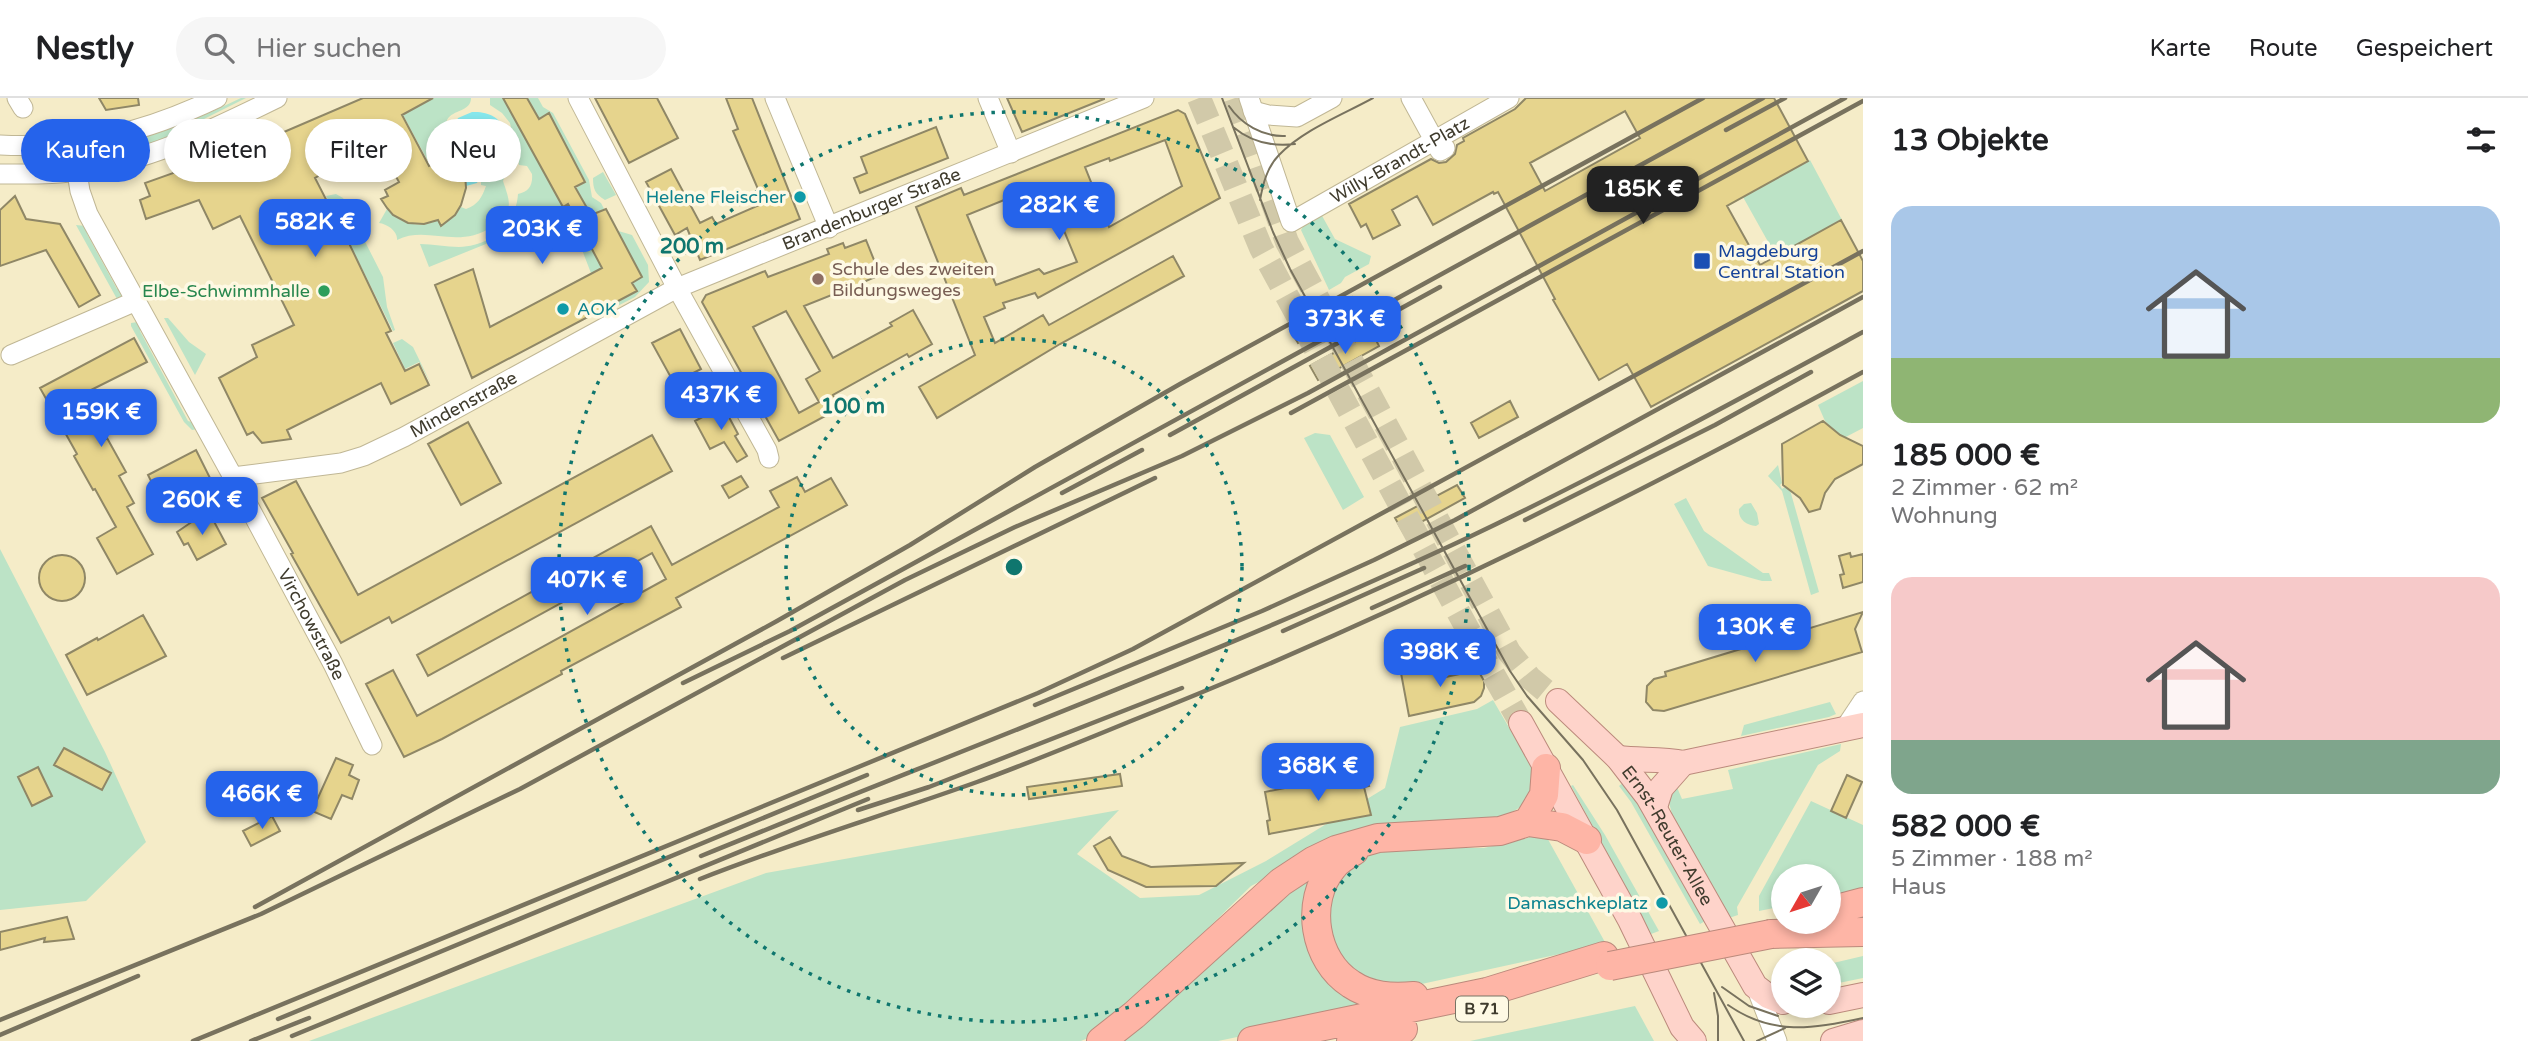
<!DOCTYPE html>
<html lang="de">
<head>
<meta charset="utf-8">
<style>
  :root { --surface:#fff; --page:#f6f6f6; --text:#202124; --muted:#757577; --line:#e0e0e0; --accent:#2563eb }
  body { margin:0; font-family:"Varela Round",sans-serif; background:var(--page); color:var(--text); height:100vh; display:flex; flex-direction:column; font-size:26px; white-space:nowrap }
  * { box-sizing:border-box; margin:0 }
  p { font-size:23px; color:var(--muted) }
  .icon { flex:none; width:38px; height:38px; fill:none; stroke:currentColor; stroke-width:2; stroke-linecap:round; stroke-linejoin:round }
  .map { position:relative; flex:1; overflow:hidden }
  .drawer { display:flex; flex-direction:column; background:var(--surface); width:665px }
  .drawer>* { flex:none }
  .banner { position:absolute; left:21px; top:21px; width:665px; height:63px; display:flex; gap:14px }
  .needle { width:46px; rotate:231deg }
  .tools { position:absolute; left:1771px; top:766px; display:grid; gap:14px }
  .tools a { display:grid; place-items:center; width:70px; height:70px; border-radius:50%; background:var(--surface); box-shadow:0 4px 10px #0003; font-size:35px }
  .price { position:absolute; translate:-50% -60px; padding:0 16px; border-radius:14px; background:var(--accent); color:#fff; font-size:23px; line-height:46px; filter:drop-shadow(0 2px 4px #0008) }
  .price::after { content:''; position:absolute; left:50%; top:42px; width:21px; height:16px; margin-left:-10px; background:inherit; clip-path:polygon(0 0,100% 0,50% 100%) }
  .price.active { background:#222; color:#fff }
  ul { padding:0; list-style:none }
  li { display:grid; align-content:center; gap:14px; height:371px; padding:0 28px }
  li span { display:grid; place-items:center; height:217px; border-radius:21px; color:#555 }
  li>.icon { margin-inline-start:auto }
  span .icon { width:126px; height:126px; fill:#fffc; stroke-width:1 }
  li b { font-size:30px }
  h2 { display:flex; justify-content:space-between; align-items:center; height:84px; padding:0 28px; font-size:30px }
  .chip { padding:0 24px; border-radius:32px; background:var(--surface); box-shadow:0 4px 10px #0003; font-size:24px; line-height:63px }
  .chip.active { background:var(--accent); color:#fff }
  header { display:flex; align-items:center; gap:42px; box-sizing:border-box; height:98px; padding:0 35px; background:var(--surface); border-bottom:2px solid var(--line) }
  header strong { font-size:33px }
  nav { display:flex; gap:38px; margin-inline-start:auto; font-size:24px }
  .search { width:490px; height:63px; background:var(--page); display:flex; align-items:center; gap:18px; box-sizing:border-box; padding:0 24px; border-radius:38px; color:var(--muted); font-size:26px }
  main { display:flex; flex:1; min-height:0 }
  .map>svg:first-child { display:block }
</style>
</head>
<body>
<header>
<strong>Nestly</strong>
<div class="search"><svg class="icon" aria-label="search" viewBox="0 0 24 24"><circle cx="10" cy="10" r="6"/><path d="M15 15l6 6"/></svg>Hier suchen</div>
<nav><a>Karte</a><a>Route</a><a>Gespeichert</a></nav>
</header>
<main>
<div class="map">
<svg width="1863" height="943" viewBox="0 0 1863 943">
  <rect width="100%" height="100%" fill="#f5ecc8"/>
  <path fill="#bce3c6" d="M241 0H246L156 45 102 61 43 69V56C73 51 104 48 134 41 172 33 207 16 241 0Z
    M434 0H471C471 14 453 11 447 22 442 33 455 44 453 55L430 67 403 17Z
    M490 0H503L564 109 581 100 576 90 586 84 549 15 539 20 528 0H538L543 9 553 15 589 82 592 99 601 105 615 132 632 137 648 167 649 184 635 199 606 214 579 144 568 147 558 121 540 129 538 125 429 169 420 146C433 146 446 149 459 149 489 148 516 128 518 96 529 94 533 87 532 76L527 68 519 67 510 25 502 15 490 7Z
    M509 46 514 67 506 75 503 83C510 104 515 113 492 129 457 152 427 127 397 142 398 133 387 126 379 125L387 111C401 126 419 131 438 122L441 128 455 118 461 109 466 111C478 107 482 99 486 88L481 87V73L474 58 487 53 496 55Z
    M1810 62 1842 122 1776 158 1743 99Z
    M603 74 616 97 605 102C595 96 593 91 593 80Z
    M336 96 343 100 348 108 343 111 348 122 353 120 383 179 387 209 395 232 393 233 326 98Z
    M1321 116 1335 141 1371 158 1369 166 1345 179 1341 185 1329 192 1301 132 1304 127Z
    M76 127 86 128 87 136 117 191H119L123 197 121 201H117Z
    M164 220H168L189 244 206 256 195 277Z
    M138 224 141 230 140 233 188 323 195 325 198 331 192 332 184 324 131 228V225Z
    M402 241 413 249 431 286 419 264 405 271 393 245Z
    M1863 283V330L1842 341 1825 323 1818 307Z
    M1315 335 1330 337 1364 399 1343 412 1304 340Z
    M1778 367 1782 385 1780 387 1782 391 1785 389 1790 392 1819 494 1811 497 1782 393 1768 378Z
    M1686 400 1704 433 1763 475H1769L1772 483H1762L1708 468 1674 406Z
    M1751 405 1757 415 1759 426 1756 428C1746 427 1738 421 1739 411L1744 406Z
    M0 451 105 654 146 744 86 803 0 812Z
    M1493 602 1533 671C1538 696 1523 712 1500 719L1314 755 1251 788 1139 898 1093 938 1081 943H309L766 775 1119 712 1077 756 1140 800 1199 797 1266 763 1385 690 1400 629 1477 611Z
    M1830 604 1836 616 1829 619 1741 638 1744 627Z
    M1841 646 1840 653 1818 667 1737 809 1738 817 1729 820 1672 716 1668 701 1676 687 1682 701 1733 691 1728 672Z
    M1624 684 1636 700 1707 822 1700 826 1631 704 1619 688Z
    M1573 687 1605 737 1659 833 1651 836 1571 688Z
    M1811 703 1863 727V791L1829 798V779H1783V808L1759 813V798Z
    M1545 736 1606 846 1417 887 1392 888 1352 875 1339 858 1328 835 1329 792 1356 760 1403 750H1484Z
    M1311 774 1310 808 1375 910 1218 943H1122Z
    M1863 858V880L1829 887V866Z
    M1635 908 1654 943H1470Z"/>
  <path fill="#86e7ec" d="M472 14C487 13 502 19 505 35L501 41 475 51 473 61 481 77 477 85 466 88 462 67 468 62 470 52 459 42 454 29 458 20Z"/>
  <path fill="#e6d48d" stroke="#8f8766" stroke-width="2" fill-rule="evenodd" d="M99 0H138L139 7 106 12Z
    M363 0H433L402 17 429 68 449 58 453 66 461 63 465 76 466 90 461 107 455 117 441 128 438 122 424 126 408 125 393 117 387 110 381 101 388 98 385 92 399 84 371 33 334 49 329 72 315 80 335 119 336 118 391 233 386 235 405 273 419 266 429 287 391 306 381 285 287 332 291 341 262 345 253 334 247 337 219 280 257 259 252 247 294 227 240 118 213 131 199 102 146 121 140 102 150 98 145 85 263 43Z
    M503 0H527L539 21 549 15 585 84 575 89 591 117 606 111 642 179 632 185 637 193 472 280 435 187 473 171 490 229 602 170 568 106 563 109Z
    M595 0H657L678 40 629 65Z
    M726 0H752L800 121 700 162 687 130 675 137 646 84 671 71 700 125 712 119 716 126 764 105 733 33 738 31Z
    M1007 0H1104V1L1022 34Z
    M1526 0H1774L1808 63 1727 108 1760 167 1841 122 1863 163V193L1651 309 1627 266 1599 282 1553 202 1555 201 1498 94 1494 96 1493 94 1433 127 1417 98 1392 112 1400 127 1373 141 1366 126 1361 129 1349 106 1431 61 1439 65 1446 64 1455 56 1457 47 1464 43 1463 40 1515 11ZM1625 13 1640 40 1545 93 1530 65Z
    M1178 12 1185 16 1220 100 1038 200 1035 195 1003 205 1005 210 984 219 995 245 1043 217 1049 227 1173 158 1184 178 1060 246 937 320 919 289 975 257 916 109 961 90 964 97ZM1165 42 1182 88 1109 129 1085 69 1109 60 1110 63ZM1041 87 1048 94 1077 164 1044 176 1039 171 996 187 967 117Z
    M936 29 948 60 860 95 854 80 867 75 861 59Z
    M15 98 26 121 60 126 100 197 79 209 46 152 0 168V112Z
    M866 142 880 177 861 185 863 190 846 197 844 192 804 208 833 260 892 228 890 225 913 212 932 246 909 259 907 256 833 297 840 310 779 343 702 204 706 197 765 173 768 179 829 156 827 151 843 145 845 150ZM786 213 820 273 806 281 819 304 799 315 753 229Z
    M1352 199 1359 212 1298 245 1290 232Z
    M680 231 701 271 674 285 652 245Z
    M1372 234 1379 248 1318 282 1310 268Z
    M134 240 147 264 77 299 101 344 107 340 126 374 119 378 134 405 127 409 153 456 117 476 97 440 116 429 95 391 93 392 74 358 77 356 40 290Z
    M1510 303 1518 319 1479 340 1471 325Z
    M723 308 738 336 735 338 747 358 737 364 724 344 710 351 695 323Z
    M1823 323 1840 337 1863 348V366L1835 381 1825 395 1820 411 1809 414 1800 400 1783 387 1782 346Z
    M468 324 501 385 461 407 428 346Z
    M652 337 672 373 392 525 389 519 341 545 291 456 293 455 262 400 296 383 358 497Z
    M196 352 210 380 162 405 148 377Z
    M741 378 748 389 729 400 722 388Z
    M797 379 805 394 831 380 847 407 676 500 681 509 561 573 562 576 442 641 404 659 366 586 393 572 417 618 666 481 652 455 428 578 417 557 651 428 672 467 779 409 770 393Z
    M1457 387 1465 400 1403 434 1395 420Z
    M210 416 226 446 197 462 188 445 184 447 177 434 199 419 200 422Z
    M1850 455 1851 459 1863 456V484L1843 490 1840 477 1844 476 1839 458Z
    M39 480a23 23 0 1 1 46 0a23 23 0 1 1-46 0Z
    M1863 514 1855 531 1862 554 1664 613 1653 612 1646 604 1647 588 1654 581 1666 578 1665 574Z
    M143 517 166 558 87 597 66 557 97 540 98 542Z
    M1438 566 1441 580 1478 572 1484 583V590L1481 598 1474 604 1409 618 1401 575Z
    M64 650 111 675 102 692 54 667Z
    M336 660 353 667 349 677 359 682 352 701 342 697 331 721 312 713Z
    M38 669 52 698 32 708 18 679Z
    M1365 674 1369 688 1364 689 1371 717 1269 736 1267 723 1270 722 1265 694Z
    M1120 676 1122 688 1029 701 1027 689Z
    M1847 677 1862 684 1846 720 1831 713Z
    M272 718 280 733 251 748 243 733Z
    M1110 739 1122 758 1151 769 1244 765 1216 788 1146 789 1108 772 1094 748Z
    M67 819 74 841 44 844 45 840 0 852V834Z"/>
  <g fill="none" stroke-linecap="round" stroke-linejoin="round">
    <path stroke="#d1c9a9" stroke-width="24" stroke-dasharray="24 12" stroke-linecap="butt" d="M1199 0 1261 150 1473 541 1521 625
      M1235 0 1287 144 1509 554 1530 580 1558 603"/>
    <defs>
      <g id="minor">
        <path d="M17 0 23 10"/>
        <path d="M578 0 677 190 767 352 769 360"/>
        <path d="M775 0 829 130"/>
        <path d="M988 0 1011 55"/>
        <path id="s1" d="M1249 0 1291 124 1509 0"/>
        <path d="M1411 0 1440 53 1445 50"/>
        <path d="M1253 13 1268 17 1297 19 1332 0"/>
        <path d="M0 47C79 51 146 34 217 0"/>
        <path id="s2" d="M77 74 80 93 88 116 233 379 333 566 372 647"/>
        <path d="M0 76C31 76 61 77 91 71 157 59 218 29 277 0"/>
        <path d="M11 257 136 203"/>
        <path id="s3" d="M233 379 341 365 364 358 404 339 677 190 1144 0"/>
        <path d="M1845 630 1863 603"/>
        <path d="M1756 889 1777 943"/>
      </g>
      <g id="major">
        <path id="s4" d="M1558 603 1618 660 1648 699 1755 888 1768 898 1783 904"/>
        <path d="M1521 625 1630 822 1682 929 1694 943"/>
        <path d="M1618 660C1640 663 1662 660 1683 665L1863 627"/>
        <path d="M1655 709 1661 690 1683 665"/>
        <path d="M1829 904 1863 897"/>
        <path d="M1833 943 1863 934"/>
      </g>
      <path id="highway" d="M1528 724 1544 697 1546 670
        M1354 753C1347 757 1338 762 1333 769 1304 803 1314 863 1351 886 1370 899 1392 900 1414 898
        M1829 813 1863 804
        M1771 836 1863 834
        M1101 943 1134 917 1281 784 1313 763 1336 752 1378 740 1500 733 1528 724 1562 729 1587 742
        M1252 943 1487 894 1604 858
        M1351 943 1403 931"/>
    </defs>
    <use href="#minor" stroke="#c0b795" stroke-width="21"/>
    <use href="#major" stroke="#bb8a7c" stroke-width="26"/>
    <use href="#highway" stroke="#bb8a7c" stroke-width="30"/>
    <use href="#minor" stroke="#fff" stroke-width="19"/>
    <use href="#major" stroke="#fed3ca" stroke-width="24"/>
    <use href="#highway" stroke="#feb5a6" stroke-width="28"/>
    <path stroke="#78725e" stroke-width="2" d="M1222 0 1273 134 1290 171 1510 573 1527 598 1583 662 1617 712 1744 943
      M1229 8C1241 26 1263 39 1285 38
      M1233 29C1251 44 1271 49 1295 46
      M1260 102C1263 86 1267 69 1279 57 1303 32 1342 17 1373 0
      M1722 889 1749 908 1778 918
      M1714 895 1718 918V943
      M1728 907C1772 938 1814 931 1863 920
      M1757 943 1785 930"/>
    <path stroke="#78725e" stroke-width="4.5" d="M1726 32 1785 0
      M1291 315 1863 3
      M1170 337 1440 189
      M1062 395 1142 352
      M1525 422 1715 327 1811 274
      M1372 510 1465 468
      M1283 533 1424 470
      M783 560 1155 380
      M683 585 790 533 1763 0
      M1035 607 1262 513 1374 462 1455 422 1863 199
      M858 712 929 689 1182 590
      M701 758C956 654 1215 558 1465 441 1600 377 1732 305 1863 234
      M700 781C791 745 885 717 977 684 1029 665 1080 644 1131 623 1383 523 1625 404 1863 274
      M255 809 777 523 910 447 1035 369 1180 286 1703 0
      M278 921 867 677
      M0 922 261 816 520 691 905 482 1015 429 1182 358 1308 295 1845 0
      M0 937 138 878
      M292 938 868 701
      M193 943 1038 595 1133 551 1863 153
      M251 943 309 920"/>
    <defs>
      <path id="highway-bridge" d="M1610 868 1771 836"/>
    </defs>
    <use href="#highway-bridge" stroke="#bb8a7c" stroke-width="30" stroke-linecap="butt"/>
    <use href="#highway-bridge" stroke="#feb5a6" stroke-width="28"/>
  </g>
  <g fill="none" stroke="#0f766e" stroke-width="3.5" stroke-dasharray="3.5 7">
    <circle cx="1014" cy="469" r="228"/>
    <circle cx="1014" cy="469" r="455"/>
  </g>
  <g fill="#0f9aa8" stroke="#fef9e4" stroke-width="2.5">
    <circle cx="800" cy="99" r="7"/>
    <circle cx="563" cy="211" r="7"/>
    <circle cx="1662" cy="805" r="7"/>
  </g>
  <rect fill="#1a4fb4" stroke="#fef9e4" stroke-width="2.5" x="1693" y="154" width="18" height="18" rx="3.5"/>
  <circle fill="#8d6e63" stroke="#fef9e4" stroke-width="2.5" cx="818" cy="181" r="7"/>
  <circle fill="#2e9e5b" stroke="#fef9e4" stroke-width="2.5" cx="324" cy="193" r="7"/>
  <g text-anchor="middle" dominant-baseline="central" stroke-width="7" stroke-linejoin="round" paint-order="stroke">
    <rect fill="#fef9e4" stroke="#787464" stroke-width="2" x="1456" y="898.5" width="52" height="25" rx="5"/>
    <g font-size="16" font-weight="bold" fill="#3f3b2d">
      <text x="1482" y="911">B 71</text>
    </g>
    <g font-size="18" fill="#3f3b2d" stroke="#fef9e4">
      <text stroke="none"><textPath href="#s1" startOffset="256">Willy-Brandt-Platz</textPath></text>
      <text stroke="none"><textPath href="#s3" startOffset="698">Brandenburger Straße</textPath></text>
      <text stroke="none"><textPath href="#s3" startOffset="245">Mindenstraße</textPath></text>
      <text stroke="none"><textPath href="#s2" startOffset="511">Virchowstraße</textPath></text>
      <text stroke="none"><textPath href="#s4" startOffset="175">Ernst-Reuter-Allee</textPath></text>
    </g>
    <g font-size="18" fill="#0d838f" stroke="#fef9e4" text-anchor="end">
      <text x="786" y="99">Helene Fleischer</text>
      <text x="577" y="211" text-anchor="start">AOK</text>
      <text x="1648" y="805">Damaschkeplatz</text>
    </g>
    <g font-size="18" fill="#164399" stroke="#fef9e4" text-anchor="start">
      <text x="1718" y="153">Magdeburg<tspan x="1718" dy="21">Central Station</tspan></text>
    </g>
    <g font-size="18" fill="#785e54" stroke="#fef9e4" text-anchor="start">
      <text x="832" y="171">Schule des zweiten<tspan x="832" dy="21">Bildungsweges</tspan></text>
    </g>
    <g font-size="18" fill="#27864d" stroke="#fef9e4" text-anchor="end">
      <text x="310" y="193">Elbe-Schwimmhalle</text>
    </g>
  </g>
  <circle cx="1014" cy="469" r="10" fill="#0f766e" stroke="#fef9e4" stroke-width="3.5"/>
  <g font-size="21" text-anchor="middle" font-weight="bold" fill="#0f766e" stroke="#fef9e4" stroke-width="7" stroke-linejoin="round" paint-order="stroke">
    <text x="692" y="155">200 m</text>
    <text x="853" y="315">100 m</text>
  </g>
</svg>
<div class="tools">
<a><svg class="needle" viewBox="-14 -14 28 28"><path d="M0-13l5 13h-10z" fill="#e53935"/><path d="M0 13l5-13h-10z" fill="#757577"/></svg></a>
<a><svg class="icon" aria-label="layers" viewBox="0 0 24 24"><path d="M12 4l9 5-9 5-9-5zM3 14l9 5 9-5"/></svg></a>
</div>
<b class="price active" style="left:1643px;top:128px">185K €</b>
<b class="price" style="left:1059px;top:144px">282K €</b>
<b class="price" style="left:315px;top:161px">582K €</b>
<b class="price" style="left:542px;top:168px">203K €</b>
<b class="price" style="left:1345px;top:258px">373K €</b>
<b class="price" style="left:721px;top:334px">437K €</b>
<b class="price" style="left:101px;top:351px">159K €</b>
<b class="price" style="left:202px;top:439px">260K €</b>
<b class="price" style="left:587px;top:519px">407K €</b>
<b class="price" style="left:1755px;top:566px">130K €</b>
<b class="price" style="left:1440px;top:591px">398K €</b>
<b class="price" style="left:1318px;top:705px">368K €</b>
<b class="price" style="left:262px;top:733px">466K €</b>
<div class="banner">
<a class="chip active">Kaufen</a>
<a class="chip">Mieten</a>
<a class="chip">Filter</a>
<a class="chip">Neu</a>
</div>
</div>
<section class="drawer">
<h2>13 Objekte<svg class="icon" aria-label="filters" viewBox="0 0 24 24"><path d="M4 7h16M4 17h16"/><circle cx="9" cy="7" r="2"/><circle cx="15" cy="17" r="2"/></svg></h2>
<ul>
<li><span style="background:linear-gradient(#a9c7e8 70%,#8fb573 0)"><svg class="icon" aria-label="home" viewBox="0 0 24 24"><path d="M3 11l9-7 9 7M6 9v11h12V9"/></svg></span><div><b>185 000 €</b><p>2 Zimmer · 62 m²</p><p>Wohnung</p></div></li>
<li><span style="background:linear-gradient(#f6c9c9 75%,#7fa58c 0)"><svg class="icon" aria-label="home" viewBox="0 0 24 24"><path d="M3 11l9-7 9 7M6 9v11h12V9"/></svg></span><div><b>582 000 €</b><p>5 Zimmer · 188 m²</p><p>Haus</p></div></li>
</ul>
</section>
</main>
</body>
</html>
